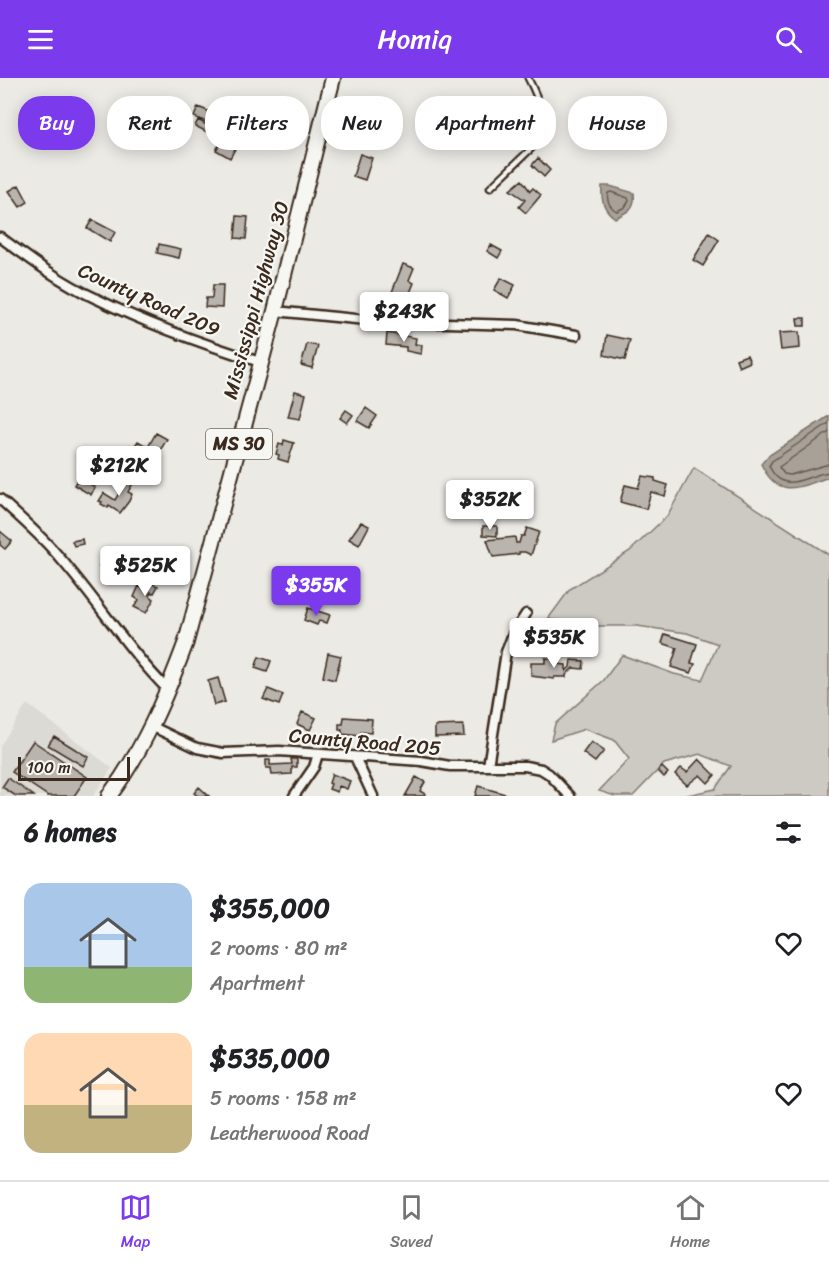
<!DOCTYPE html>
<html lang="en">
<head>
<meta charset="utf-8">
<style>
  :root { --surface:#fff; --page:#f6f6f6; --text:#202124; --muted:#757577; --line:#e0e0e0; --accent:#7c3aed }
  body { margin:0; font-family:Sriracha,sans-serif; background:var(--page); color:var(--text); height:100vh; display:flex; flex-direction:column; font-size:22px; white-space:nowrap }
  * { box-sizing:border-box; margin:0 }
  p { font-size:20px; color:var(--muted) }
  .icon { flex:none; width:33px; height:33px; fill:none; stroke:currentColor; stroke-width:2; stroke-linecap:round; stroke-linejoin:round }
  .map { position:relative; height:718px; overflow:hidden }
  .sheet { display:flex; flex-direction:column; background:var(--surface); flex:1 }
  .sheet>* { flex:none }
  .banner { position:absolute; left:18px; top:18px; width:794px; height:54px; display:flex; gap:12px }
  .scale { position:absolute; left:18px; bottom:15px; width:112px; box-sizing:border-box; padding-left:6px; border:3px solid #3b2a1e; border-top:0; font-size:16px; line-height:21px; white-space:nowrap; color:#3b2a1e; -webkit-text-stroke:4px #f6f6f2; paint-order:stroke }
  .price { position:absolute; translate:-50% -51px; padding:0 14px; border-radius:6px; background:#fff; color:#222; font-size:20px; line-height:39px; filter:drop-shadow(0 2px 3px #0008) }
  .price::after { content:''; position:absolute; left:50%; top:36px; width:18px; height:14px; margin-left:-9px; background:inherit; clip-path:polygon(0 0,100% 0,50% 100%) }
  .price.selected { background:var(--accent); color:#fff }
  ul { padding:0; list-style:none }
  li { display:flex; align-items:center; gap:18px; height:150px; padding:0 24px }
  li span { display:grid; place-items:center; flex:none; width:168px; height:120px; border-radius:18px; color:#555 }
  li>.icon { margin-inline-start:auto }
  span .icon { width:72px; height:72px; fill:#fffc; stroke-width:1 }
  li b { font-size:26px }
  h2 { display:flex; justify-content:space-between; align-items:center; height:72px; padding:0 24px; font-size:26px }
  .tag { padding:0 21px; border-radius:24px; background:var(--surface); box-shadow:0 3px 15px #0003; font-size:21px; line-height:54px }
  .tag.selected { background:var(--accent); color:#fff }
  header { display:flex; justify-content:space-between; align-items:center; height:78px; padding:0 24px; background:var(--accent); color:#fff; font-size:27px; font-weight:600 }
  .dock { display:flex; justify-content:space-around; align-items:center; height:84px; border-top:2px solid var(--line); background:var(--surface); font-size:16px; color:var(--muted) }
  .dock a { display:grid; justify-items:center; gap:3px }
  .dock .selected { color:var(--accent) }
  .map>svg:first-child { display:block }
</style>
</head>
<body>
<header><svg class="icon" aria-label="menu" viewBox="0 0 24 24"><path d="M4 6h16M4 12h16M4 18h16"/></svg>Homiq<svg class="icon" aria-label="search" viewBox="0 0 24 24"><circle cx="10" cy="10" r="6"/><path d="M15 15l6 6"/></svg></header>
<div class="map">
<svg width="829" height="718" viewBox="0 0 829 718">
  <rect width="100%" height="100%" fill="#ebeae5"/>
  <filter id="ink" filterUnits="userSpaceOnUse"><feTurbulence type="fractalNoise" baseFrequency=".0167" numOctaves="2"/><feDisplacementMap in="SourceGraphic" scale="12" xChannelSelector="R" yChannelSelector="G"/><feConvolveMatrix kernelMatrix="1 2 1 2 8 2 1 2 1" color-interpolation-filters="sRGB"/></filter>
  <g filter="url(#ink)">
    <path fill="#dcdad4" d="M27 626 112 690 93 718H0V668Z"/>
    <path fill="#cdcac4" stroke="#847a71" stroke-width="1.5" d="M694 390 829 477V718H683L715 711 731 688 700 676 664 686 633 718H615L599 713 629 681 614 662 585 651 551 662 555 646 604 602 622 577 674 596 702 602 718 566 687 555 637 548H594L548 541 570 511 630 473 667 438Z"/>
    <path fill="#a8a198" stroke="#7c7167" stroke-width="1.5" d="M602 108H610L634 115C636 130 628 134 615 140 603 131 601 122 602 108Z
      M829 338V399C799 409 778 422 761 386L768 378Z"/>
    <g fill="none" stroke-linecap="round" stroke-linejoin="round">
      <path stroke="#675a4f" stroke-width="1.5" d="M611 114 628 120 629 123 625 129 617 133C610 130 606 122 608 115Z
        M829 345 772 383 769 388C784 419 805 397 829 394
        M829 354 779 389 784 396 790 397 829 386"/>
    </g>
    <path fill="#bab4ae" stroke="#3b2a1e" stroke-width="1.5" d="M198 29 215 36 211 46 194 39Z
      M198 42 209 48 207 54 195 48Z
      M223 61 236 69 230 80 216 72Z
      M360 76 372 80 365 102 353 98Z
      M538 80 550 92 544 99 532 87Z
      M522 102 530 113 533 110 541 117 526 135 519 129 525 122 510 112Z
      M19 107 28 124 20 129 9 113Z
      M237 138 248 139 246 161 235 160Z
      M92 142 115 154 110 164 87 150Z
      M709 155 719 162 703 188 693 182Z
      M159 166 181 171 179 180 157 175Z
      M491 167 502 173 498 180 487 173Z
      M403 186 414 190 409 202 414 205 409 217 404 215 403 218 392 214Z
      M501 200 515 207 508 220 494 212Z
      M213 207H223L222 230 205 229 206 220H212Z
      M797 240H805V248H798Z
      M799 254 800 270 781 272 779 255Z
      M387 255 416 260 415 266 422 267 421 276 406 273V269L386 267Z
      M607 257 630 262 625 282 604 277Z
      M307 266 318 268 312 290 301 287Z
      M747 277 750 284 739 289 736 281Z
      M295 313 306 316 300 341 288 339Z
      M366 330 377 338 369 350 357 343Z
      M346 332 353 337 347 345 340 340Z
      M156 355 167 361 155 381 134 369 138 363 148 369Z
      M284 362 294 365 288 384 278 381 279 377 276 376 279 366 283 367Z
      M130 396 136 400 128 414 132 416 129 423 120 435 109 428 108 430 101 426 102 424 99 423 104 415 115 422Z
      M642 398 655 400V403L668 407 665 418 651 414 646 431 620 424 625 407 638 410Z
      M79 399 95 409 91 417 74 407Z
      M361 444 369 448 359 467 349 461Z
      M483 448H497V458L483 457Z
      M527 450 539 454 531 477 525 474H519V476L493 479 487 462 515 459 516 465H519L521 458H524Z
      M0 453 12 463 5 471 0 467Z
      M82 461 83 466 74 468 72 463Z
      M111 475 119 482 107 495 99 488Z
      M149 504 158 508 154 515 151 514 149 517 154 521 146 535 134 529 139 522 134 519 139 508 145 511Z
      M308 530 330 537 327 545 319 543 317 547 304 542Z
      M665 556 697 566 691 585 695 586 691 595 671 589 677 570 662 565Z
      M328 575 341 578 335 602 323 599Z
      M259 579 271 583 267 594 255 590Z
      M545 580 556 581V586L566 587V593L570 589 571 582 584 583 583 591 573 590 566 597V599H554V601L531 598V585H545Z
      M218 600 225 624 214 627 208 603Z
      M268 611 283 617 279 627 263 621Z
      M302 634 316 640 310 652 297 646Z
      M344 639 372 641 371 655 361 654V658L342 656V652H339V646H343Z
      M463 647 464 658 435 659V648Z
      M54 658 88 679 83 688 48 667Z
      M33 663 87 699 74 718H48L12 694Z
      M591 664 604 673 595 684 583 675Z
      M291 681H297V689H292V696L272 697 271 690H266V682H270V687L292 686Z
      M699 681 715 697 708 705 700 697 687 707 675 696 681 690 687 694Z
      M662 689 668 695 664 699 658 693Z
      M332 696 350 703 347 711 339 708 337 714 329 711 331 706 329 705Z
      M416 699 425 704 420 713 425 716 424 718H405Z
      M8 700 34 718H16L2 709Z
      M478 708 505 716 504 718H475Z
      M199 709 209 718H198L194 715Z"/>
    <g fill="none" stroke-linecap="round" stroke-linejoin="round">
      <defs>
        <path id="service" d="M490 110 537 65C547 41 539 21 528 0"/>
        <path id="minor" d="M0 159C31 182 62 205 97 221 147 246 206 267 260 284
          M275 233 376 243 517 247 576 257
          M0 421C18 438 37 454 53 472 94 517 125 569 168 612
          M151 648 197 670 223 675 279 673 421 683 450 688H525L541 691 549 696 570 718
          M355 679 373 718
          M488 688 506 574 513 556 526 536
          M294 718 314 689 318 676"/>
        <path id="primary" d="M109 718C144 671 166 618 186 564L275 233 333 0"/>
      </defs>
      <use href="#service" stroke="#3b2a1e" stroke-width="9"/>
      <use href="#minor" stroke="#3b2a1e" stroke-width="13"/>
      <use href="#primary" stroke="#3b2a1e" stroke-width="18"/>
      <use href="#service" stroke="#f6f6f2" stroke-width="4.5"/>
      <use href="#minor" stroke="#f6f6f2" stroke-width="8"/>
      <use href="#primary" stroke="#f6f6f2" stroke-width="14"/>
    </g>
  </g>
  <g text-anchor="middle" dominant-baseline="central" stroke-width="4.5" stroke-linejoin="round" paint-order="stroke">
    <rect fill="#f6f6f2" stroke="#73675e" stroke-width="1.5" x="206" y="351" width="66" height="30" rx="4.5"/>
    <g font-size="18" font-weight="bold" fill="#3b2a1e">
      <text x="239" y="366">MS 30</text>
    </g>
    <g font-size="20" fill="#3b2a1e" stroke="#f6f6f2">
      <text transform="translate(149 222) rotate(24)">County Road 209</text>
      <text transform="translate(256 222) rotate(-75)">Mississippi Highway 30</text>
      <text transform="translate(365 664) rotate(5)">County Road 205</text>
    </g>
  </g>
</svg>
<div class="scale">100 m</div>
<b class="price" style="left:404px;top:265px">$243K</b>
<b class="price" style="left:119px;top:419px">$212K</b>
<b class="price" style="left:490px;top:453px">$352K</b>
<b class="price" style="left:145px;top:519px">$525K</b>
<b class="price selected" style="left:316px;top:539px">$355K</b>
<b class="price" style="left:554px;top:591px">$535K</b>
<div class="banner">
<a class="tag selected">Buy</a>
<a class="tag">Rent</a>
<a class="tag">Filters</a>
<a class="tag">New</a>
<a class="tag">Apartment</a>
<a class="tag">House</a>
</div>
</div>
<section class="sheet">
<h2>6 homes<svg class="icon" aria-label="filters" viewBox="0 0 24 24"><path d="M4 7h16M4 17h16"/><circle cx="9" cy="7" r="2"/><circle cx="15" cy="17" r="2"/></svg></h2>
<ul>
<li><span style="background:linear-gradient(#a9c7e8 70%,#8fb573 0)"><svg class="icon" aria-label="home" viewBox="0 0 24 24"><path d="M3 11l9-7 9 7M6 9v11h12V9"/></svg></span><div><b>$355,000</b><p>2 rooms · 80 m²</p><p>Apartment</p></div><svg class="icon" aria-label="heart" viewBox="0 0 24 24"><path d="M12 20l-8-8c-3-5 5-10 8-4 3-6 11-1 8 4z"/></svg></li>
<li><span style="background:linear-gradient(#ffd9b3 60%,#c2b280 0)"><svg class="icon" aria-label="home" viewBox="0 0 24 24"><path d="M3 11l9-7 9 7M6 9v11h12V9"/></svg></span><div><b>$535,000</b><p>5 rooms · 158 m²</p><p>Leatherwood Road</p></div><svg class="icon" aria-label="heart" viewBox="0 0 24 24"><path d="M12 20l-8-8c-3-5 5-10 8-4 3-6 11-1 8 4z"/></svg></li>
</ul>
</section>
<nav class="dock">
<a class="selected"><svg class="icon" aria-label="map" viewBox="0 0 24 24"><path d="M3 6l6-2 6 2 6-2v14l-6 2-6-2-6 2zM9 4v14M15 6v14"/></svg>Map</a>
<a><svg class="icon" aria-label="saved" viewBox="0 0 24 24"><path d="M7 4h10v16l-5-4-5 4z"/></svg>Saved</a>
<a><svg class="icon" aria-label="home" viewBox="0 0 24 24"><path d="M3 11l9-7 9 7M6 9v11h12V9"/></svg>Home</a>
</nav>
</body>
</html>
